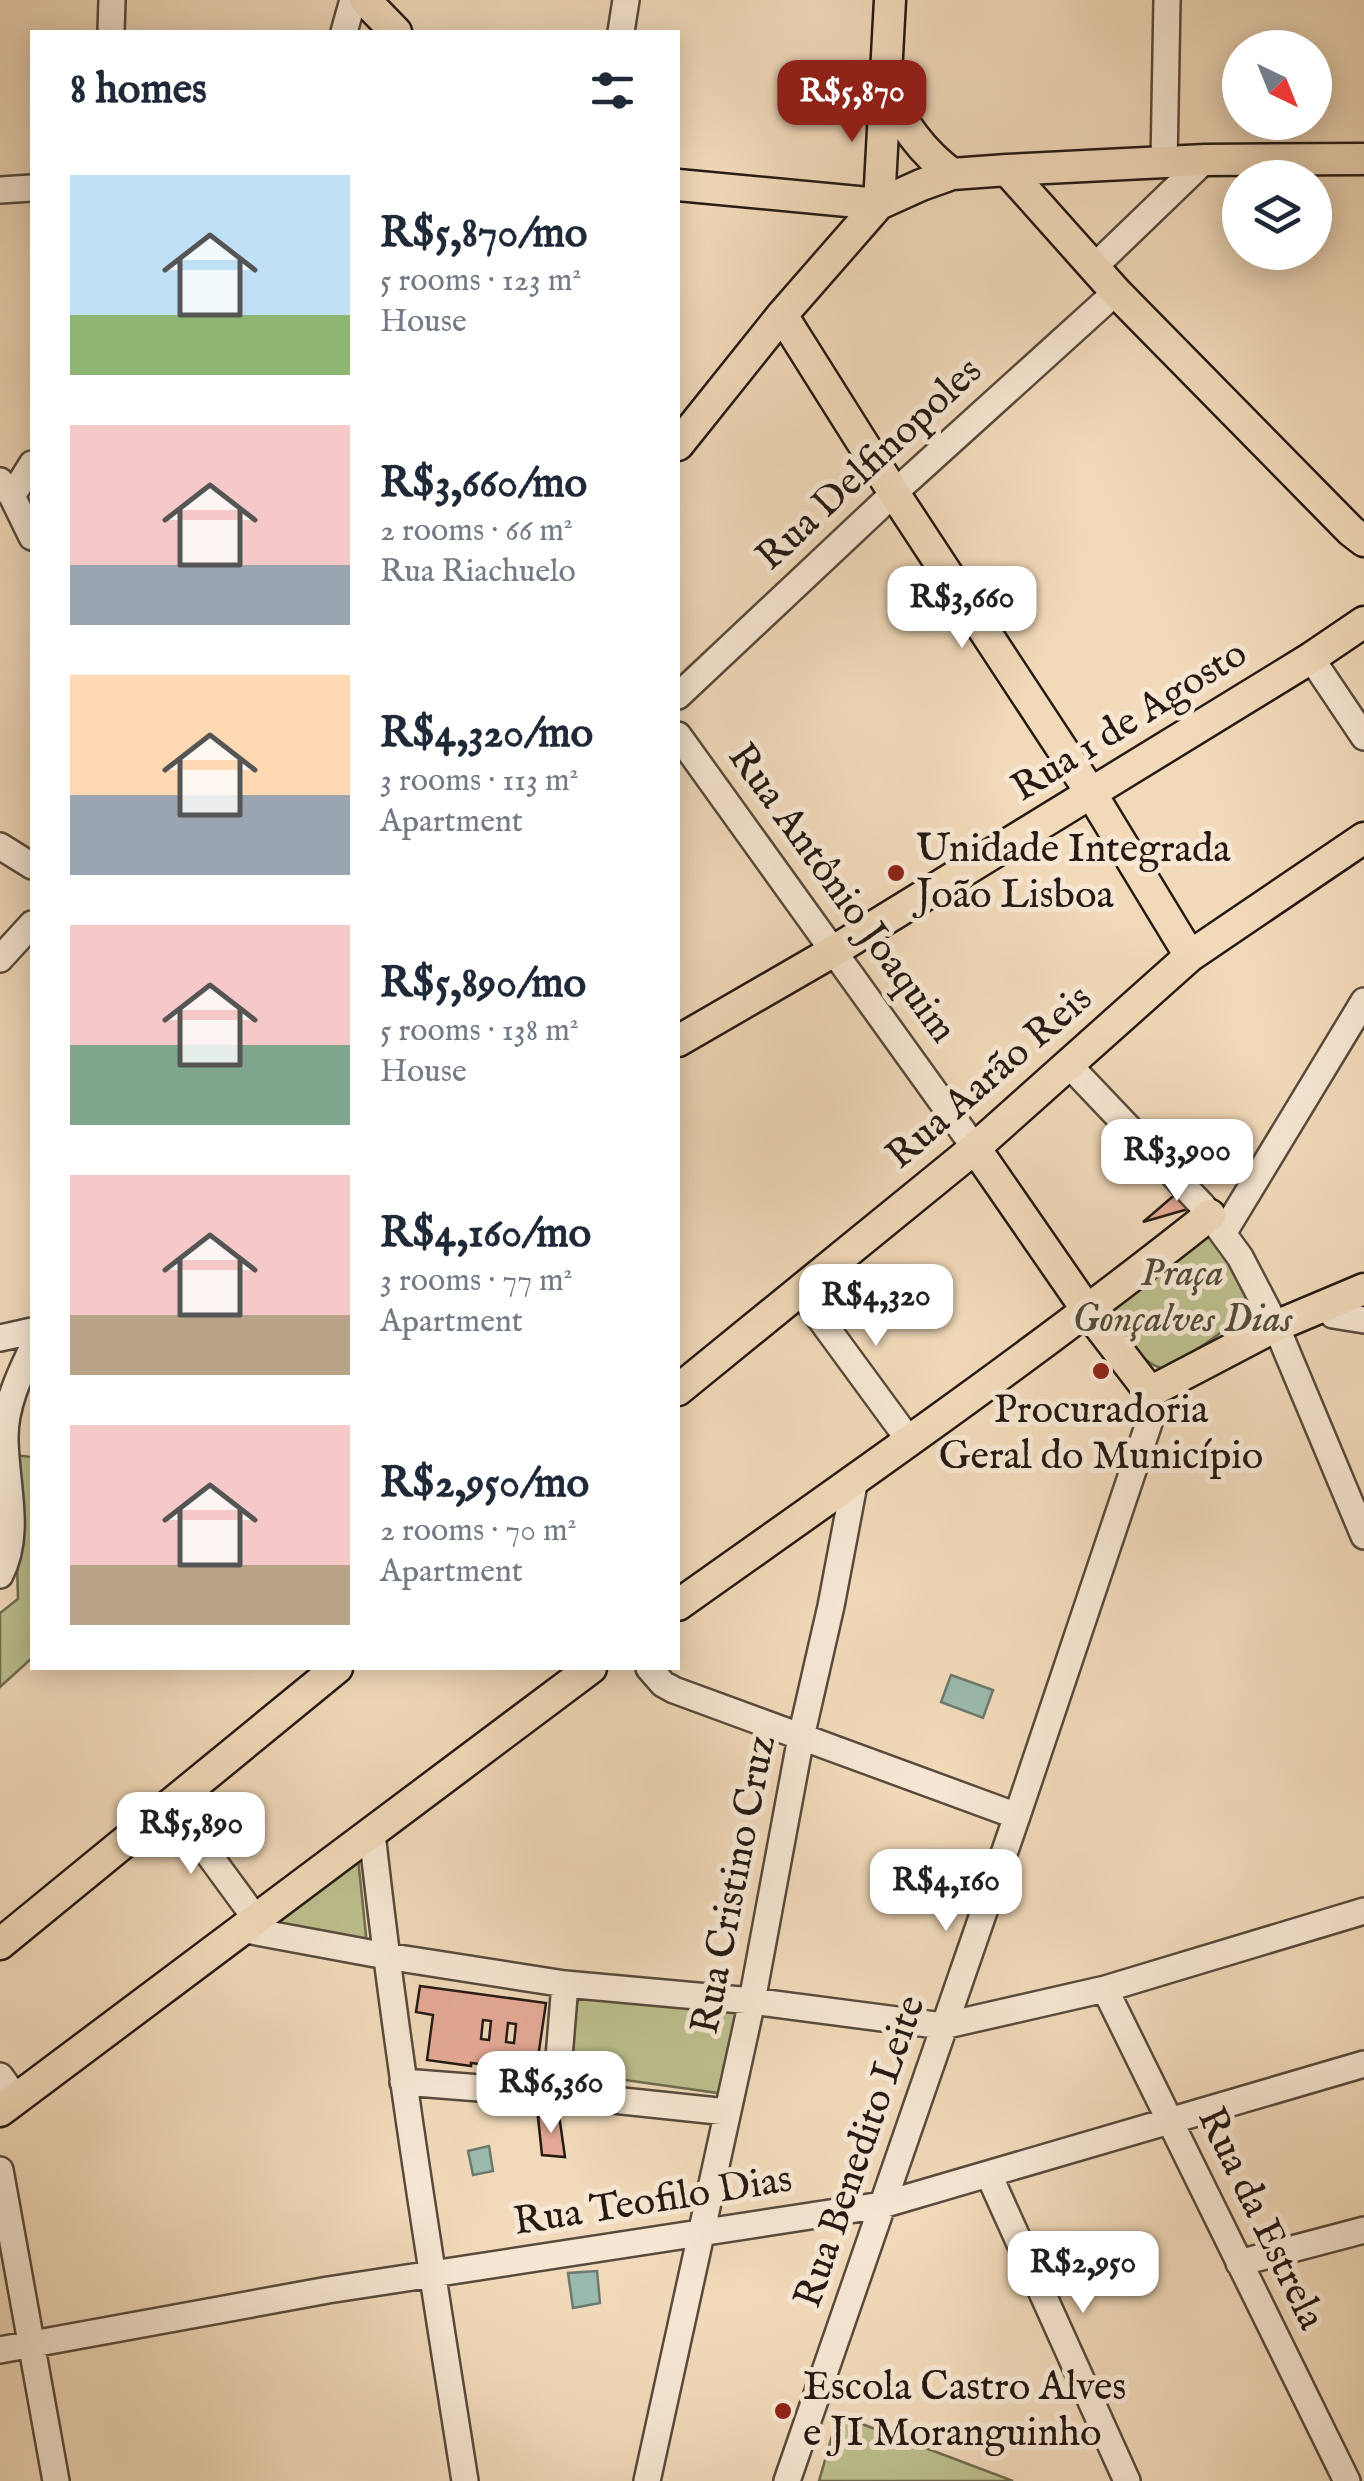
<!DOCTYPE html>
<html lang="en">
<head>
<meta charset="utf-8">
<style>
  :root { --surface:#fff; --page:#f6f6f7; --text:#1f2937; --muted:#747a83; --accent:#8f2418 }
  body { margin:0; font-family:"IM FELL English",serif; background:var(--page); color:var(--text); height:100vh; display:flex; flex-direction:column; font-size:38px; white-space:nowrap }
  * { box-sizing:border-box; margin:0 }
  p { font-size:32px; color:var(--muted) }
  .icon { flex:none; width:55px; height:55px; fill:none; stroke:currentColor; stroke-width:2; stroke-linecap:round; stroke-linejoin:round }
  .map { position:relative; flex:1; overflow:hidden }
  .drawer { position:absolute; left:30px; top:30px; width:650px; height:1640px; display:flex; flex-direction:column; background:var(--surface); border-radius:0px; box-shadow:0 5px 25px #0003 }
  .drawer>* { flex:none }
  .needle { width:65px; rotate:137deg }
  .tools { position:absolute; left:1222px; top:30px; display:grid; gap:20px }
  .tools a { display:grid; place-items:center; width:110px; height:110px; border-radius:50%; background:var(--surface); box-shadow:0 5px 25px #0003; font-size:50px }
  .price { position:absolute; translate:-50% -85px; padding:0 22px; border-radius:20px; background:#fff; color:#222; font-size:32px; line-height:65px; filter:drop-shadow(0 2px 5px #0008) }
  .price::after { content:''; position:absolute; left:50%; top:60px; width:30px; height:22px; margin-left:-15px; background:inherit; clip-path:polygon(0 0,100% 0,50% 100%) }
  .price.active { background:var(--accent); color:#fff }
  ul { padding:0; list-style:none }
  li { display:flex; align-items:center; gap:30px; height:250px; padding:0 40px }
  li span { display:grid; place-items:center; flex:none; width:280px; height:200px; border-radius:0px; color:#555 }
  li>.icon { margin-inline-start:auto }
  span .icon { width:120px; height:120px; fill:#fffc; stroke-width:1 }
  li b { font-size:42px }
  h2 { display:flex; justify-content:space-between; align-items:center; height:120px; padding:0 40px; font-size:42px }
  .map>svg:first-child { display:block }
</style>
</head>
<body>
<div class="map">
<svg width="1364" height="2481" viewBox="0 0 1364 2481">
  <rect width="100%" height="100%" fill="#f1d9b9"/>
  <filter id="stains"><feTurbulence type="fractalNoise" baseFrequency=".002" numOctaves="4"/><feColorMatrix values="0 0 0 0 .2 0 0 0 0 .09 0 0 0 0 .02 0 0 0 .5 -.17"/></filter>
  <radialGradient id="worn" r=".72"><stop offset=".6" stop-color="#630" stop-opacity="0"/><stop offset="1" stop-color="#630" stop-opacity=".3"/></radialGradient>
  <path fill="#bcbf8e" stroke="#706c51" stroke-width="2.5" d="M1214 1232 1251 1298C1238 1327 1193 1351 1167 1369 1140 1367 1117 1325 1101 1304L1103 1294Z
    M14 1455 32 1457V1658L0 1687V1613L18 1599Z
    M357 1849 367 1945 272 1921Z
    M579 1990 740 2006 718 2093 568 2072Z
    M838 2415 1013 2481H819Z"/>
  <path fill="#9bbaae" stroke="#6c7a70" stroke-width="2.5" d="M951 1675 993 1690 983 1718 941 1702Z
    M489 2146 493 2171 473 2175 468 2151Z
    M597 2271 600 2303 573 2308 568 2273Z"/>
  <path fill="#e5aa97" stroke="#251a14" stroke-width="2.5" fill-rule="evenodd" d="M1185 1186 1202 1205 1143 1222Z
    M420 1986 546 2003 536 2071 471 2063V2066L427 2060 433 2015 416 2012ZM483 2020 491 2021 489 2040 481 2039ZM508 2023 516 2024 514 2043 506 2042Z
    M559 2115 565 2157 542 2155 538 2117Z"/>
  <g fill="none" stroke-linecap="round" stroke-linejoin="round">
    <defs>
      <path id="minor" d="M111 32 112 0
        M344 32 353 0
        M621 32 626 0
        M1164 163 1167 0
        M0 190 32 188
        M1094 267 1205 160
        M0 481 12 496 32 537
        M12 496 32 464
        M1311 658 1364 737
        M678 696 894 493 1116 292
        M678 735 975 1148
        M0 846 32 866
        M0 959 32 924
        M1069 1065 1202 1205 1240 1257 1276 1326 1364 1536
        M1224 1232 1364 1001
        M799 1290 909 1440
        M1326 1305 1333 1315 1364 1320
        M0 1338 32 1331
        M0 1575C22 1533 5 1483 5 1437 5 1406 19 1376 32 1349
        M649 1668 663 1684 674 1690 1017 1816
        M171 1803 256 1919
        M372 1833C396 2050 431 2265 465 2481
        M241 1929 386 1956 565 1984 752 2001 943 2026 1105 1989 1364 1911
        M1105 1989 1347 2481
        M0 2076 17 2099
        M403 2082 556 2094 727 2112
        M556 2094 565 1984
        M0 2170 56 2481
        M989 2175 1127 2481
        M1239 2263 1364 2230
        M0 2350 328 2290 882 2205 1364 2064
        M647 2481 752 2001 801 1737 831 1606 855 1479
        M787 2481 1017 1816 1149 1423 1152 1406 1150 1392"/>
      <path id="major" d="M365 0 396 32
        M886 90C903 124 921 151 952 174
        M1007 170 1116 292 1351 531 1364 541
        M678 185 879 204
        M879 204 890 0
        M782 315 894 493 1091 793 1190 956
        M678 445 782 315 879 204 921 185 952 174 1007 170 1205 160 1364 159
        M678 1041 832 952 1311 658 1364 622
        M975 1148 1087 1310 1150 1392 1276 1326 1364 1289
        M678 1390 975 1148 1190 956 1364 838
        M678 1605C857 1478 1038 1352 1210 1215
        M0 1944 337 1668
        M0 2111 591 1668"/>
    </defs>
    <use href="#minor" stroke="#584a3d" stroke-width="30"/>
    <use href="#major" stroke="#251a14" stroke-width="35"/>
    <use href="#minor" stroke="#f6e6d2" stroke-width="25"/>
    <use href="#major" stroke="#f1d9b9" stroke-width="30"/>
  </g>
  <g fill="#8f2418" stroke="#f6e6d2" stroke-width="4">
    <circle cx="896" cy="873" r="10"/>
    <circle cx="1101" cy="1371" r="10"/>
    <circle cx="783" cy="2411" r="10"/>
  </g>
  <g text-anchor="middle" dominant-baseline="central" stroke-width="10" stroke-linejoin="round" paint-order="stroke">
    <g font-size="40" fill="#251a14" stroke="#f6e6d2">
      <text transform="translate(870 465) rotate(-43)">Rua Delfinopoles</text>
      <text transform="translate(1130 722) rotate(-32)">Rua 1 de Agosto</text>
      <text transform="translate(841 894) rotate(54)">Rua Antônio Joaquim</text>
      <text transform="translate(990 1078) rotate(-41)">Rua Aarão Reis</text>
      <text transform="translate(735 1885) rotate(-79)">Rua Cristino Cruz</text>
      <text transform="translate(861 2152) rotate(-71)">Rua Benedito Leite</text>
      <text transform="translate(653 2202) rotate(-9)">Rua Teofilo Dias</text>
      <text transform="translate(1260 2219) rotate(64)">Rua da Estrela</text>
    </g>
    <g font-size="40" fill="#251a14" stroke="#f6e6d2" text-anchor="start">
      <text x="916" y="850">Unidade Integrada<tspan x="916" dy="46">João Lisboa</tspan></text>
      <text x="1101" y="1411" text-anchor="middle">Procuradoria<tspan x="1101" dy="46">Geral do Município</tspan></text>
      <text x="803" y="2388">Escola Castro Alves<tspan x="803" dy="46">e JI Moranguinho</tspan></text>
    </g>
    <g font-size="40" font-style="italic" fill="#524c39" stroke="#f6e6d2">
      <text x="1182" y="1274">Praça<tspan x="1182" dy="46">Gonçalves Dias</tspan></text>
    </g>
  </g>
  <rect width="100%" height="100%" filter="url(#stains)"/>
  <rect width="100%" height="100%" fill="url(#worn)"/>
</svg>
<div class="tools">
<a><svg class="needle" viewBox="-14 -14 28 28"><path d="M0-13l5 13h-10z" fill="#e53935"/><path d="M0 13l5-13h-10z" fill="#747a83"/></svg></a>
<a><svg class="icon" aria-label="layers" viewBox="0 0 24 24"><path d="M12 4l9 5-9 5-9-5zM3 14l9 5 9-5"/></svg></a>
</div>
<b class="price active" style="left:852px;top:145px">R$5,870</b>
<b class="price" style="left:962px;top:651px">R$3,660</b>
<b class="price" style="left:1177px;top:1204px">R$3,900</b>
<b class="price" style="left:876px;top:1349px">R$4,320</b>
<b class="price" style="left:191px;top:1877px">R$5,890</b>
<b class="price" style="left:946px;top:1934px">R$4,160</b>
<b class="price" style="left:551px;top:2136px">R$6,360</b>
<b class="price" style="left:1083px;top:2316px">R$2,950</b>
<section class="drawer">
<h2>8 homes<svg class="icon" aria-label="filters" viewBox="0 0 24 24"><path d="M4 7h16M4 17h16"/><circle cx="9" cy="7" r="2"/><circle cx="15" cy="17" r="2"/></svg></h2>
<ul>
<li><span style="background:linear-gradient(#bfe0f5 70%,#8fb573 0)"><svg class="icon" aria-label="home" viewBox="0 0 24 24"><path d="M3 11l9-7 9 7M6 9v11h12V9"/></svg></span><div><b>R$5,870/mo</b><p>5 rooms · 123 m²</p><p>House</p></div></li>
<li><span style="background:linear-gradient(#f6c9c9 70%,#9aa5b1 0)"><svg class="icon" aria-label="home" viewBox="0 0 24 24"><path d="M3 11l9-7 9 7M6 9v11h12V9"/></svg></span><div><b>R$3,660/mo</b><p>2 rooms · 66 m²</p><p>Rua Riachuelo</p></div></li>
<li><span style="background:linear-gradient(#ffd9b3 60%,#9aa5b1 0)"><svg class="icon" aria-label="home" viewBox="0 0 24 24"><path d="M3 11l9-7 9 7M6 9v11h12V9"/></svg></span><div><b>R$4,320/mo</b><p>3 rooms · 113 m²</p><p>Apartment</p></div></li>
<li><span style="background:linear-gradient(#f6c9c9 60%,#7fa58c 0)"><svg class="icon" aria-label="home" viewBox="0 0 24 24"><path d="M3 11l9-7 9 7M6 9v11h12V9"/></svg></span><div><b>R$5,890/mo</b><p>5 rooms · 138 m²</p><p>House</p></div></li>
<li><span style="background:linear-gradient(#f6c9c9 70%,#b9a48a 0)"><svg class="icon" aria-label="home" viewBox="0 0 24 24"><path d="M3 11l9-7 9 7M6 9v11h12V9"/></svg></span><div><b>R$4,160/mo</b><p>3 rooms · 77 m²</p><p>Apartment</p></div></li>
<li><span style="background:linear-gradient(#f6c9c9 70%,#b9a48a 0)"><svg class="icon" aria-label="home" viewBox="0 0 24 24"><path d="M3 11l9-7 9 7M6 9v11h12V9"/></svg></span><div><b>R$2,950/mo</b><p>2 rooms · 70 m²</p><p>Apartment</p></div></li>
</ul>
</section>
</div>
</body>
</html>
